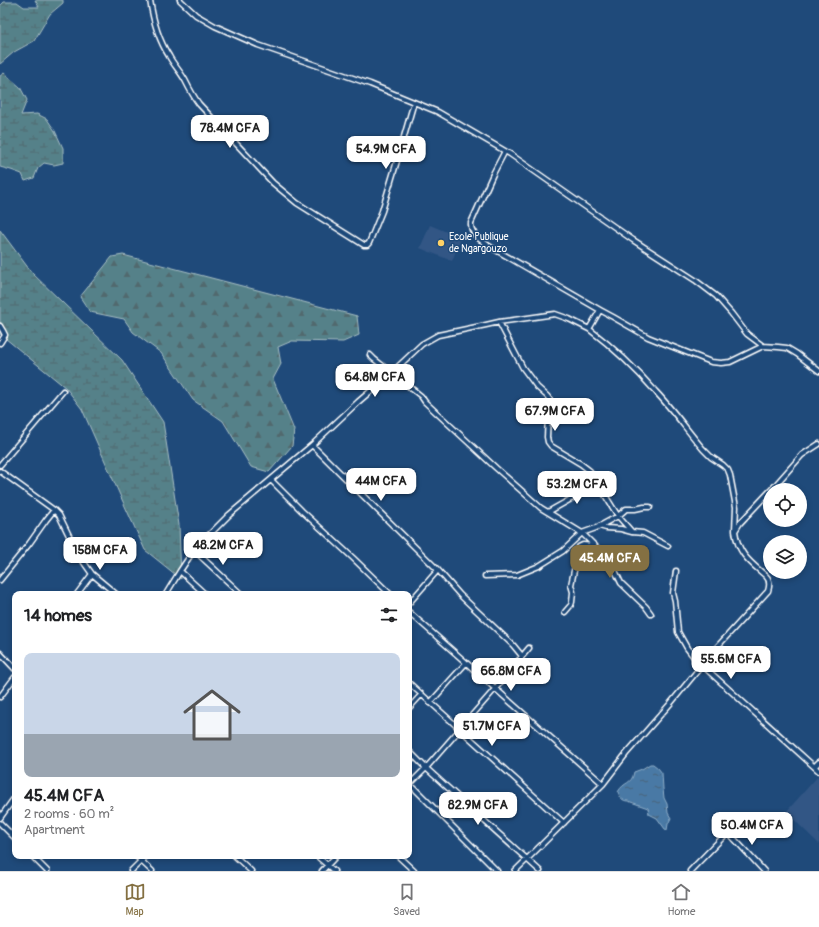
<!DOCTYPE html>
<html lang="en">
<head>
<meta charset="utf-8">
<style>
  :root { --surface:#fff; --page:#f2f2f2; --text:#202124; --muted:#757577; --line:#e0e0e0; --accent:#847042 }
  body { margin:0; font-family:Pangolin,sans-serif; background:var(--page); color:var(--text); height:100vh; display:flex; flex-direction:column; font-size:15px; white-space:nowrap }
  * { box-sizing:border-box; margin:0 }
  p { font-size:13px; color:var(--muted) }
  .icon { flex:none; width:22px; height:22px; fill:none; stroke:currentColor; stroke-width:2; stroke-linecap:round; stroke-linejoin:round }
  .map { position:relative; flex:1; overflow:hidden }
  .sheet { position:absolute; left:12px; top:591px; width:400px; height:268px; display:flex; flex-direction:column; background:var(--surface); border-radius:8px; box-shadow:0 2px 6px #0003 }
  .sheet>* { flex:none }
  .controls { position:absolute; left:763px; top:483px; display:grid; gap:8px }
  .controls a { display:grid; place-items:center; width:44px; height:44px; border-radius:50%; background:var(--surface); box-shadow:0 2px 6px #0003; font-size:20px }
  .price { position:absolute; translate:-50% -34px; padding:0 9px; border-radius:8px; background:#fff; color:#222; font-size:13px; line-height:26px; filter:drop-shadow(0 1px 2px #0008) }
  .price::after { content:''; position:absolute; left:50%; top:24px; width:12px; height:9px; margin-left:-6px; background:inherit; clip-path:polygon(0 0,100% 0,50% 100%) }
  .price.current { background:var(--accent); color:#fff }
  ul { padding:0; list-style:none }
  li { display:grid; align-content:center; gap:8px; height:212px; padding:0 12px }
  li+li { border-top:1px solid var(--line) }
  li span { display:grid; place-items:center; height:124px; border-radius:8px; color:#555 }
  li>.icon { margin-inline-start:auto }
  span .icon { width:72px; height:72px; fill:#fffc; stroke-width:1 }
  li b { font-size:17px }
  h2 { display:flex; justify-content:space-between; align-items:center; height:48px; padding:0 12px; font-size:17px }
  .menu { display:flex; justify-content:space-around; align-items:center; height:56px; border-top:1px solid var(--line); background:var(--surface); font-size:11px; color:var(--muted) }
  .menu a { display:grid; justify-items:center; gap:2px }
  .menu .current { color:var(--accent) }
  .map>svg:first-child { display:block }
</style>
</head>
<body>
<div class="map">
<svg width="819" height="871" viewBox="0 0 819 871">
  <defs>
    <pattern id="forest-firs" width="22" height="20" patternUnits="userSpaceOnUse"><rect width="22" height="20" fill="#558189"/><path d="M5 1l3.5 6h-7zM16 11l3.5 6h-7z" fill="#51696e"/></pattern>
    <pattern id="wetland-marsh" width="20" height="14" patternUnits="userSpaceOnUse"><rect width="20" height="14" fill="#558189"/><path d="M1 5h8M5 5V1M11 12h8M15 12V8" fill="none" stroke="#51696e"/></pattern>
    <pattern id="water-ripples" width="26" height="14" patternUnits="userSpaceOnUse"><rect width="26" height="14" fill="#4879a5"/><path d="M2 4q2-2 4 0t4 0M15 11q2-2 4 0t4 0" fill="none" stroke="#4a6278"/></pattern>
  </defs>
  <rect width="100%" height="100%" fill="#1f4a7a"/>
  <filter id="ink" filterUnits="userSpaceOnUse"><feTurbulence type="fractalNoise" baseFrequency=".025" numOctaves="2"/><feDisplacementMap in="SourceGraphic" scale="8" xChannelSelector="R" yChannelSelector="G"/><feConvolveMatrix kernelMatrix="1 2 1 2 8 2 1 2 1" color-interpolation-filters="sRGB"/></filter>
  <g filter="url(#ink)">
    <path fill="#325685" d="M430 225 461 238 452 261 420 248Z
      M819 775V844L786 812Z"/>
    <path fill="url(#forest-firs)" stroke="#aac0c4" d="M123 255 357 316 359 335 343 342 292 341 278 347 281 364 273 379 294 430 292 446 269 472 251 467 223 421 193 400 161 353 133 332 124 319 90 312 80 297 112 257Z"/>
    <path fill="url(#wetland-marsh)" stroke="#aac0c4" d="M35 0H63V3L50 14 34 41 14 52 0 64V6L4 2H17L24 7H39Z
      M4 73 20 87 27 100 21 115 37 114 47 119 55 131 63 148V163L54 165 44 163 38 168 34 178 25 181 22 174 11 170 0 167V76Z
      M0 230 32 273 122 360 163 422 179 525 181 579 145 550 119 493 82 409 66 388 0 334Z"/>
    <path fill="url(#water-ripples)" stroke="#91afc9" d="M650 764H653L658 768 662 773 663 789 664 798 667 804 668 813 671 818 668 824 667 830 665 829 657 818 649 814 648 808 628 801C622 801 620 797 618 792 624 781 632 785 634 772L642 769Z"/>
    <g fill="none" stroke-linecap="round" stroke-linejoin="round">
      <defs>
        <path id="street" d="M150 0C153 20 158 39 169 56 173 64 180 71 185 80 189 88 193 96 199 104L273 183 297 203 364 245H367L369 243 382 211 397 161 414 102
          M180 0 196 15 215 26 258 45 370 84 438 112 510 154 633 240 695 280 716 296 731 313 747 334 763 346
          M505 151 493 174 471 223C470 234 481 240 489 246L600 310 613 317 648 337 663 343 711 362 721 363 730 362 763 346 778 347 787 348 797 354 819 371
          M600 310 589 329C614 348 636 369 656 392 673 410 687 430 703 449L711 457 723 465 728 470 730 475 736 507 735 530
          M499 322 523 368 537 387 547 396 550 400V407L548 417 547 437 548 442 551 446 581 464 590 471 618 516 632 532
          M0 326 3 331 5 335 0 343
          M370 355 374 359 421 396 425 402 496 468 541 508 582 533 611 562 621 583 646 607 651 614
          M312 445 438 570 460 595 513 645 522 656
          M0 465 63 391
          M0 471 54 510 59 515 78 554 92 574 116 594
          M271 480 302 511 353 558 390 594
          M771 490 802 455 819 444
          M548 512 587 490 597 483
          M599 526 606 528 621 529 632 532 643 533 668 546
          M194 550 241 594
          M180 571 205 594
          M676 571 673 593 675 601 678 632 687 648 694 657 702 665 819 771
          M485 576 517 575 539 566 563 551 582 533 596 528 618 516 626 509H635L644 507H650
          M0 580 29 544 46 520 54 510
          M77 594 92 574
          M166 594 180 571 194 550 229 515 312 445 358 402 387 377 422 344 438 335 486 325 499 322 555 314 569 319 589 329
          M409 603 438 570
          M409 612 603 784
          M565 612 571 605 572 602 573 592 571 585 579 547 583 545 595 546
          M0 653 15 669
          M409 683 564 823
          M0 697 15 677
          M430 703 466 663
          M409 708 421 695
          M409 751 426 768 540 871
          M815 766 819 762
          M410 784 497 871
          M409 785 426 768 495 689 529 648
          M0 818 15 797
          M0 823 15 838
          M32 856 47 871
          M136 856 152 871
          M235 856 251 871
          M317 856 334 871
          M398 856 414 871
          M131 871 146 856
          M322 871 336 856
          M515 871 603 784 626 754 670 704 717 647 768 591C770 585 770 580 766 576 750 562 738 554 735 531L740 523 770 491
          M690 871 728 832 764 871"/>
      </defs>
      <use href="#street" stroke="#fff" stroke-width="7"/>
      <use href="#street" stroke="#1f4a7a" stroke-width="4"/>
    </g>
  </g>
  <circle fill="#ffd166" stroke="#1f4a7a" stroke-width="1.5" cx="441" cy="243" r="4"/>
  <g text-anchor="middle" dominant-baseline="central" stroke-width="3" stroke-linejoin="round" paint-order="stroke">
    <g font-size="10" fill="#fff" stroke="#1f4a7a" text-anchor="start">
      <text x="449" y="237">Ecole Publique<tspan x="449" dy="12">de Ngargouzo</tspan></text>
    </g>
  </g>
</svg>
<div class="controls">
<a><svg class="icon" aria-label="locate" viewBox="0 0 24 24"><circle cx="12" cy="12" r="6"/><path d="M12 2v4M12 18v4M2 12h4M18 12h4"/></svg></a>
<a><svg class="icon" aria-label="layers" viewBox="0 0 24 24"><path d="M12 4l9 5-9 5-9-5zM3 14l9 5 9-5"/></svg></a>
</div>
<b class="price" style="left:230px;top:149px">78.4M CFA</b>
<b class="price" style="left:386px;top:170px">54.9M CFA</b>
<b class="price" style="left:375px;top:398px">64.8M CFA</b>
<b class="price" style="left:555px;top:432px">67.9M CFA</b>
<b class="price" style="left:381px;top:502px">44M CFA</b>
<b class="price" style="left:577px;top:505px">53.2M CFA</b>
<b class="price" style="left:223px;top:566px">48.2M CFA</b>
<b class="price" style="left:100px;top:571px">158M CFA</b>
<b class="price current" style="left:610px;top:579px">45.4M CFA</b>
<b class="price" style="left:731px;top:680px">55.6M CFA</b>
<b class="price" style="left:511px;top:692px">66.8M CFA</b>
<b class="price" style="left:492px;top:747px">51.7M CFA</b>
<b class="price" style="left:478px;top:826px">82.9M CFA</b>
<b class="price" style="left:752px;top:846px">50.4M CFA</b>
<section class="sheet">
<h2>14 homes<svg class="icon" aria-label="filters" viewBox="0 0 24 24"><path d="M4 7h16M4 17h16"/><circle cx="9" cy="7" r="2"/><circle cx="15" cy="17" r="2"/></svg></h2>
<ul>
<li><span style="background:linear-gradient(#c9d6e8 65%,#9aa5b1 0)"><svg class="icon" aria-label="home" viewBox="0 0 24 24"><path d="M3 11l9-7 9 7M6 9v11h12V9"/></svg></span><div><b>45.4M CFA</b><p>2 rooms · 60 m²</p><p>Apartment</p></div></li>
</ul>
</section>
</div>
<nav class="menu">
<a class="current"><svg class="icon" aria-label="map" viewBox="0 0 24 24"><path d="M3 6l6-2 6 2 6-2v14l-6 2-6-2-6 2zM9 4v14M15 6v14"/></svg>Map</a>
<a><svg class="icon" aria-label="saved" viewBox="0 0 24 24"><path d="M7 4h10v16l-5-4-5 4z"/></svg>Saved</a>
<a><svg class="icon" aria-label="home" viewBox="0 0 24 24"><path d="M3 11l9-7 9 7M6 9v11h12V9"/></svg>Home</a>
</nav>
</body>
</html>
